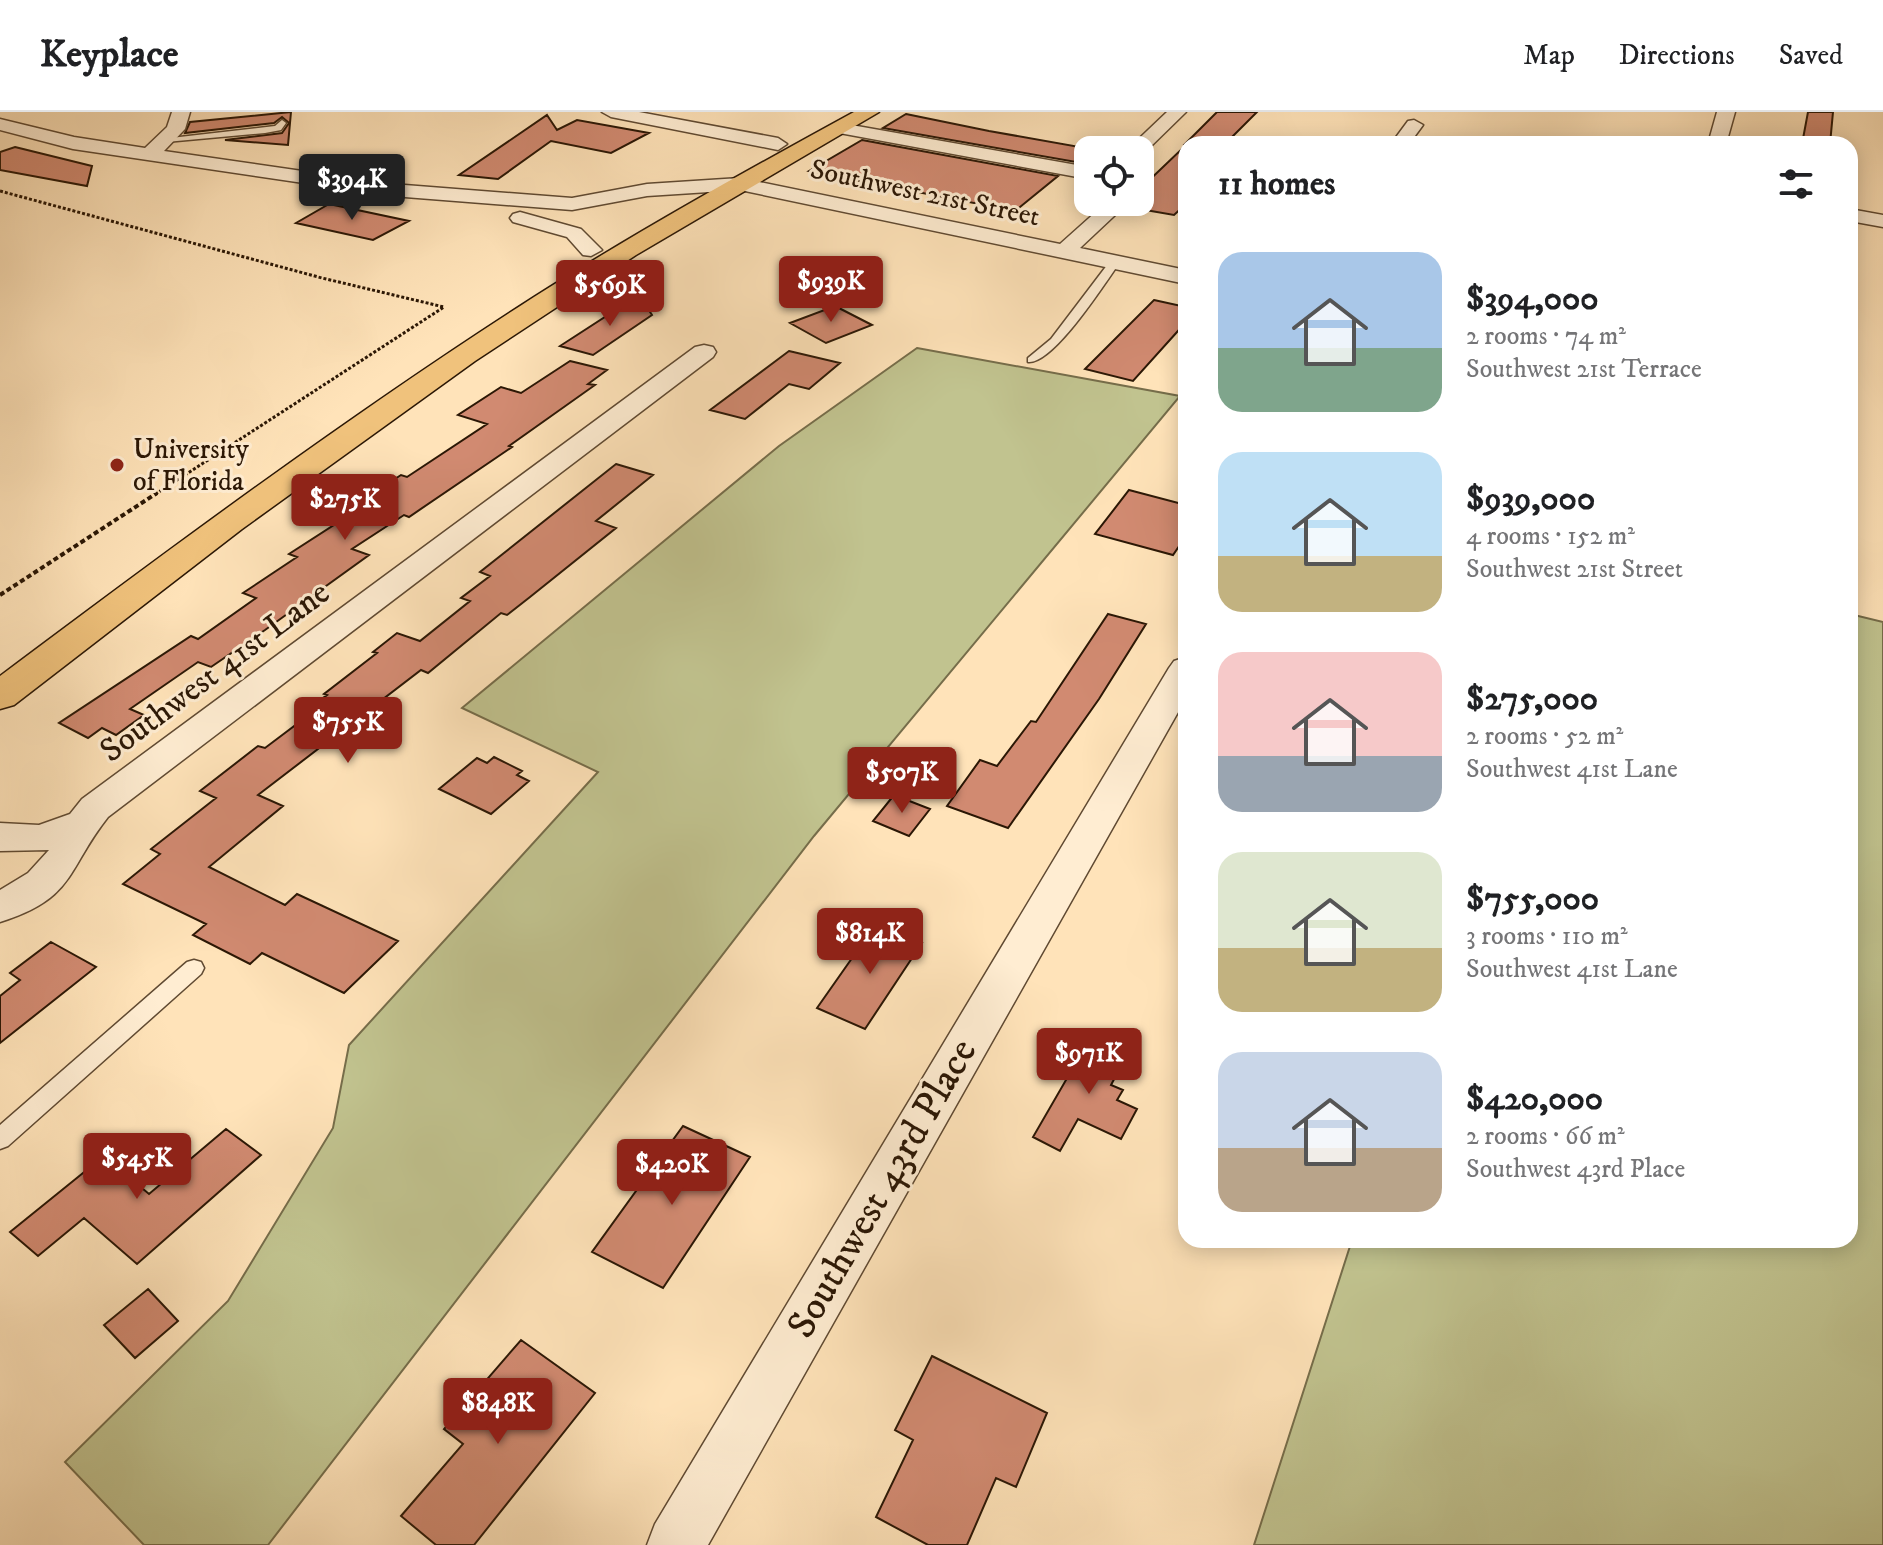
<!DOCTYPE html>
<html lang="en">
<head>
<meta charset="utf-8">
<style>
  :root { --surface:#fff; --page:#f2f2f2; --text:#202124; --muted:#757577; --line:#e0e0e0; --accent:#8f2418 }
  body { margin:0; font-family:"IM FELL DW Pica",serif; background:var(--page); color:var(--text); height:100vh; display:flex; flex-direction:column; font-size:30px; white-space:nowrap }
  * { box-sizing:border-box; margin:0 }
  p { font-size:26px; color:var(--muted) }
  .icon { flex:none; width:44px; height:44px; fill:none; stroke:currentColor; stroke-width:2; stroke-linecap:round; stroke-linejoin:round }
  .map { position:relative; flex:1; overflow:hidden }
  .details { position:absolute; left:1178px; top:24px; width:680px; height:1112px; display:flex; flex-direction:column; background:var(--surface); border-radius:24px; box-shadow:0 4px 20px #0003 }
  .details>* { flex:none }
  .controls { position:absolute; left:1074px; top:24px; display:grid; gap:16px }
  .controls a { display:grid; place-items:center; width:80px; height:80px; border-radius:16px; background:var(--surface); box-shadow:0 4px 20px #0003; font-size:40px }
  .price { position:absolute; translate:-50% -68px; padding:0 18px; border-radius:8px; background:var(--accent); color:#fff; font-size:26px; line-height:52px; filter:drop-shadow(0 2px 4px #0008) }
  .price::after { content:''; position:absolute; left:50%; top:48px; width:24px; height:18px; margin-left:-12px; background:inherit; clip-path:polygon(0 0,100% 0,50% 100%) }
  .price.on { background:#222; color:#fff }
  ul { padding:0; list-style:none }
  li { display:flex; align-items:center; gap:24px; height:200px; padding:0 40px }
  li span { display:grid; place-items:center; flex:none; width:224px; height:160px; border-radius:24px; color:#555 }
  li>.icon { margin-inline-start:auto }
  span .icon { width:96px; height:96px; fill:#fffc; stroke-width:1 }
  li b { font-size:34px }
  h2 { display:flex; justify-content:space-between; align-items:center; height:96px; padding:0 40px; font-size:34px }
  header { display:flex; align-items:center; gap:48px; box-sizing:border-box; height:112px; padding:0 40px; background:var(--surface); border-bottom:2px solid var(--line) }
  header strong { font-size:38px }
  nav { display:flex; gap:44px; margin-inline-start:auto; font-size:28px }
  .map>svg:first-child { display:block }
</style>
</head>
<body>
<header>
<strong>Keyplace</strong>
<nav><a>Map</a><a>Directions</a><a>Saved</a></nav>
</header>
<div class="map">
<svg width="1883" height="1433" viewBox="0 0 1883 1433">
  <rect width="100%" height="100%" fill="#ffe3b9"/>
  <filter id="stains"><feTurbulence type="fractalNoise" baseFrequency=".0025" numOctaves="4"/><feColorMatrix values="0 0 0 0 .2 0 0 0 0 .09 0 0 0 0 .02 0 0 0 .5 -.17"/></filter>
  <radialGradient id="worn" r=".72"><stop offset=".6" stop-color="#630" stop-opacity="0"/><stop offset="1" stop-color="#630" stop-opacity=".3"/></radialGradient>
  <path fill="#c1c38f" stroke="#766d4a" stroke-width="2" d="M917 236 1180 284 814 724 268 1433H144L65 1350 228 1189 333 1016 349 933 598 660 462 596 779 334Z
    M1850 502 1883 510V1433H1254L1352 1128H1850Z"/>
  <path fill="#d18a71" stroke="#2b1705" stroke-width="2" d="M291 0 288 33 225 28 282 21 289 11 282 5 274 11 185 21 190 10Z
    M1217 0H1257L1225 32H1185Z
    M1808 0H1833L1830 32H1802Z
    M906 2 989 19 1091 37 1076 50 883 16Z
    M547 3 557 18 577 8 649 21 611 41 551 29 498 67 459 63Z
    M862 28 1058 64 1015 99 809 59Z
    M1186 33V92L1174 103 1128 95 1132 90H1140V77Z
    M15 35 92 54 87 74 0 58V40Z
    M329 92 409 109 373 128 296 111Z
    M639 183 652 203 593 243 560 234Z
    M1154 188 1186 195V210L1133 269 1085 257Z
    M835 194 872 213 826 231 790 211Z
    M789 239 840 251 809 277 789 272 745 307 710 298Z
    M570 249 607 258 588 272 595 273 509 334 512 335 409 405 404 403 352 437 369 443 265 518 211 555 198 550 130 597 144 603 116 623 102 616 88 626 59 611 191 524 198 527 256 486 243 481 297 445 289 442 368 391 361 389 401 363 407 365 487 312 458 303 501 275 521 281Z
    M616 352 653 363 596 409 616 416 530 485 507 503 501 501 428 561 421 558 258 683 283 694 209 755 285 793 297 782 398 829 344 881 262 841 250 852 193 823 206 812 123 772 160 742 151 737 216 686 200 679 258 634 265 636 314 599 308 597 327 583 324 582 377 541 373 540 397 521 420 529 470 489 461 486 490 464 480 460Z
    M1129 378 1186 393V424L1173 443 1095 422Z
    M1108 502 1146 512 1099 587 1008 716 947 694 980 648 997 654 1031 609 1036 610Z
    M494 645 522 659 517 663 529 669 491 702 439 677 477 646 487 651Z
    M894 683 930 697 909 724 873 709Z
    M876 812 922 831 865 917 817 896Z
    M51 830 96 855 0 931V884L20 868 10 861Z
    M1092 923 1129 939 1111 973 1123 978 1117 988 1137 997 1121 1027 1078 1007 1060 1039 1033 1025Z
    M683 1014 750 1045 663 1176 592 1140Z
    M226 1017 261 1043 137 1152 84 1106 38 1144 10 1120 104 1044 149 1082Z
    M148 1177 178 1209 135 1246 104 1213Z
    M521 1228 595 1281 474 1433H436L401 1404 463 1332 444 1317Z
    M932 1244 1047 1301 1016 1375 996 1366 967 1433H928L876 1405 913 1328 895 1318Z"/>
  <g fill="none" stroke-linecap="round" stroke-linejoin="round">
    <defs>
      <path id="service" d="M282 8 286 11 281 18 265 21 166 30 162 27 275 14Z
        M1111 148 1120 150C1105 171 1053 253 1028 250V246L1051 227Z
        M194 848 201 850 204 856 201 862 8 1034 0 1037V1013L187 850Z"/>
      <path id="minor" d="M172 0H190L185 17 164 39 392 72 572 86 647 72 740 66 1060 132 1107 90H1129L1080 136 1186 158V172L740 78 647 84 572 98 392 84 73 37 0 18V7L74 25 145 36 167 15Z
        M602 0H639L778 26 787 32 778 38 611 5Z
        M1167 0H1186L1143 42 1140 43V38H1127Z
        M1717 0H1735L1726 32H1708Z
        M1414 8 1423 13 1409 32H1391L1408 9Z
        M840 11 1088 55V67L834 20 831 16 834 12Z
        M1850 97 1883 103V115L1850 109Z
        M520 100 581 117 602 138 591 144 583 143 567 125 513 110 510 106 513 102Z
        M704 233 713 235 716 240 713 245 108 705C66 758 76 786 0 810V778L28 761 49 738 0 739V711L39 713 70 702 82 687 695 235Z
        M1186 545V586L708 1433H647L655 1412 1169 556 1174 549Z"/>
      <path id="trunk" d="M854 0H879L636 143 475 249 242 417 14 593 0 597V564C175 433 350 303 534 185 638 119 746 59 854 0Z"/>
    </defs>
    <use href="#service" stroke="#604a32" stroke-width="3"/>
    <use href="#minor" stroke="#604a32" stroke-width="3"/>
    <use href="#trunk" stroke="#2b1705" stroke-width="3"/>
    <path stroke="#2b1705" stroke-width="3" stroke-dasharray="3 2" stroke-linecap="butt" d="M0 79 322 166 444 195 154 383"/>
    <path stroke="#2b1705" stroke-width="4" stroke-dasharray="5 3" stroke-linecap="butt" d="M0 483 157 381"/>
    <use href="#service" fill="#ffedd2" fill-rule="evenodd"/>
    <use href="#minor" fill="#ffedd2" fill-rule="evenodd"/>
    <use href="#trunk" fill="#f0c27c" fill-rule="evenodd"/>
  </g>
  <circle fill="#8f2418" stroke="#ffedd2" stroke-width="3" cx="117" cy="353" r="8"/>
  <g text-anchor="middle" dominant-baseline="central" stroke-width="6" stroke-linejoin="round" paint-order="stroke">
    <g font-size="28" fill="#2b1705" stroke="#ffedd2">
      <text transform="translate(925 81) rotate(12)">Southwest 21st Street</text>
    </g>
    <g font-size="28" fill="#2b1705" stroke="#ffedd2" text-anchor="start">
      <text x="133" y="337">University<tspan x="133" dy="32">of Florida</tspan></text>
    </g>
    <g font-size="34" fill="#2b1705" stroke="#ffedd2">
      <text transform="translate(215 560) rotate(-37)">Southwest 41st Lane</text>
    </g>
    <g font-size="40" fill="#2b1705" stroke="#ffedd2">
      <text transform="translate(883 1077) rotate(-60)">Southwest 43rd Place</text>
    </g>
  </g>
  <rect width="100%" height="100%" filter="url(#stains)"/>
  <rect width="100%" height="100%" fill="url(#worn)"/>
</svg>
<div class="controls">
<a><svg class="icon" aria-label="locate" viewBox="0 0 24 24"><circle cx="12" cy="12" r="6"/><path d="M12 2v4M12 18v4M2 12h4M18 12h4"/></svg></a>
</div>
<b class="price on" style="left:352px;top:110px">$394K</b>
<b class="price" style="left:831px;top:212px">$939K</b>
<b class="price" style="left:610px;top:216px">$569K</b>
<b class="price" style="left:345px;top:430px">$275K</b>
<b class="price" style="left:348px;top:653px">$755K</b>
<b class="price" style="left:902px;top:703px">$507K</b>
<b class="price" style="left:870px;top:864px">$814K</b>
<b class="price" style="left:1089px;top:984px">$971K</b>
<b class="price" style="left:137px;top:1089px">$545K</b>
<b class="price" style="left:672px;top:1095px">$420K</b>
<b class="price" style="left:498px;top:1334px">$848K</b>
<section class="details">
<h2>11 homes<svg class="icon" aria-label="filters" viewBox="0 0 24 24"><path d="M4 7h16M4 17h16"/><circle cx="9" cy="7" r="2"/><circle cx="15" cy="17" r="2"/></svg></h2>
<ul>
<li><span style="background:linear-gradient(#a9c7e8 60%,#7fa58c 0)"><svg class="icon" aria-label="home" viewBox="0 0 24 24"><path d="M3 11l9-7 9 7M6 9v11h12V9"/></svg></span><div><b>$394,000</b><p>2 rooms · 74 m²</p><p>Southwest 21st Terrace</p></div></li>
<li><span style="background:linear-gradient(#bfe0f5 65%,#c2b280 0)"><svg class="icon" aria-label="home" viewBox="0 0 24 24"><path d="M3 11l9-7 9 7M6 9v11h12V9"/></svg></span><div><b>$939,000</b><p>4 rooms · 152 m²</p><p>Southwest 21st Street</p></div></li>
<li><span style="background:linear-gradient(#f6c9c9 65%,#9aa5b1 0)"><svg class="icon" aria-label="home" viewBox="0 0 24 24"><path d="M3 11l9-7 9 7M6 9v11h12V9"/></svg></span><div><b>$275,000</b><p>2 rooms · 52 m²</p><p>Southwest 41st Lane</p></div></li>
<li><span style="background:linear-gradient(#dfe7d0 60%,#c2b280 0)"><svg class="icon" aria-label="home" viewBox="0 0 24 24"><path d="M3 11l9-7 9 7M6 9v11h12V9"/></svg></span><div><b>$755,000</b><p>3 rooms · 110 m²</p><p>Southwest 41st Lane</p></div></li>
<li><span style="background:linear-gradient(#c9d6e8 60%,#b9a48a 0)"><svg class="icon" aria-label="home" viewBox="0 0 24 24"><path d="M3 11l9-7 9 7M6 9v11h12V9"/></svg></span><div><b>$420,000</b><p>2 rooms · 66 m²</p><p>Southwest 43rd Place</p></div></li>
</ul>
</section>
</div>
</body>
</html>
